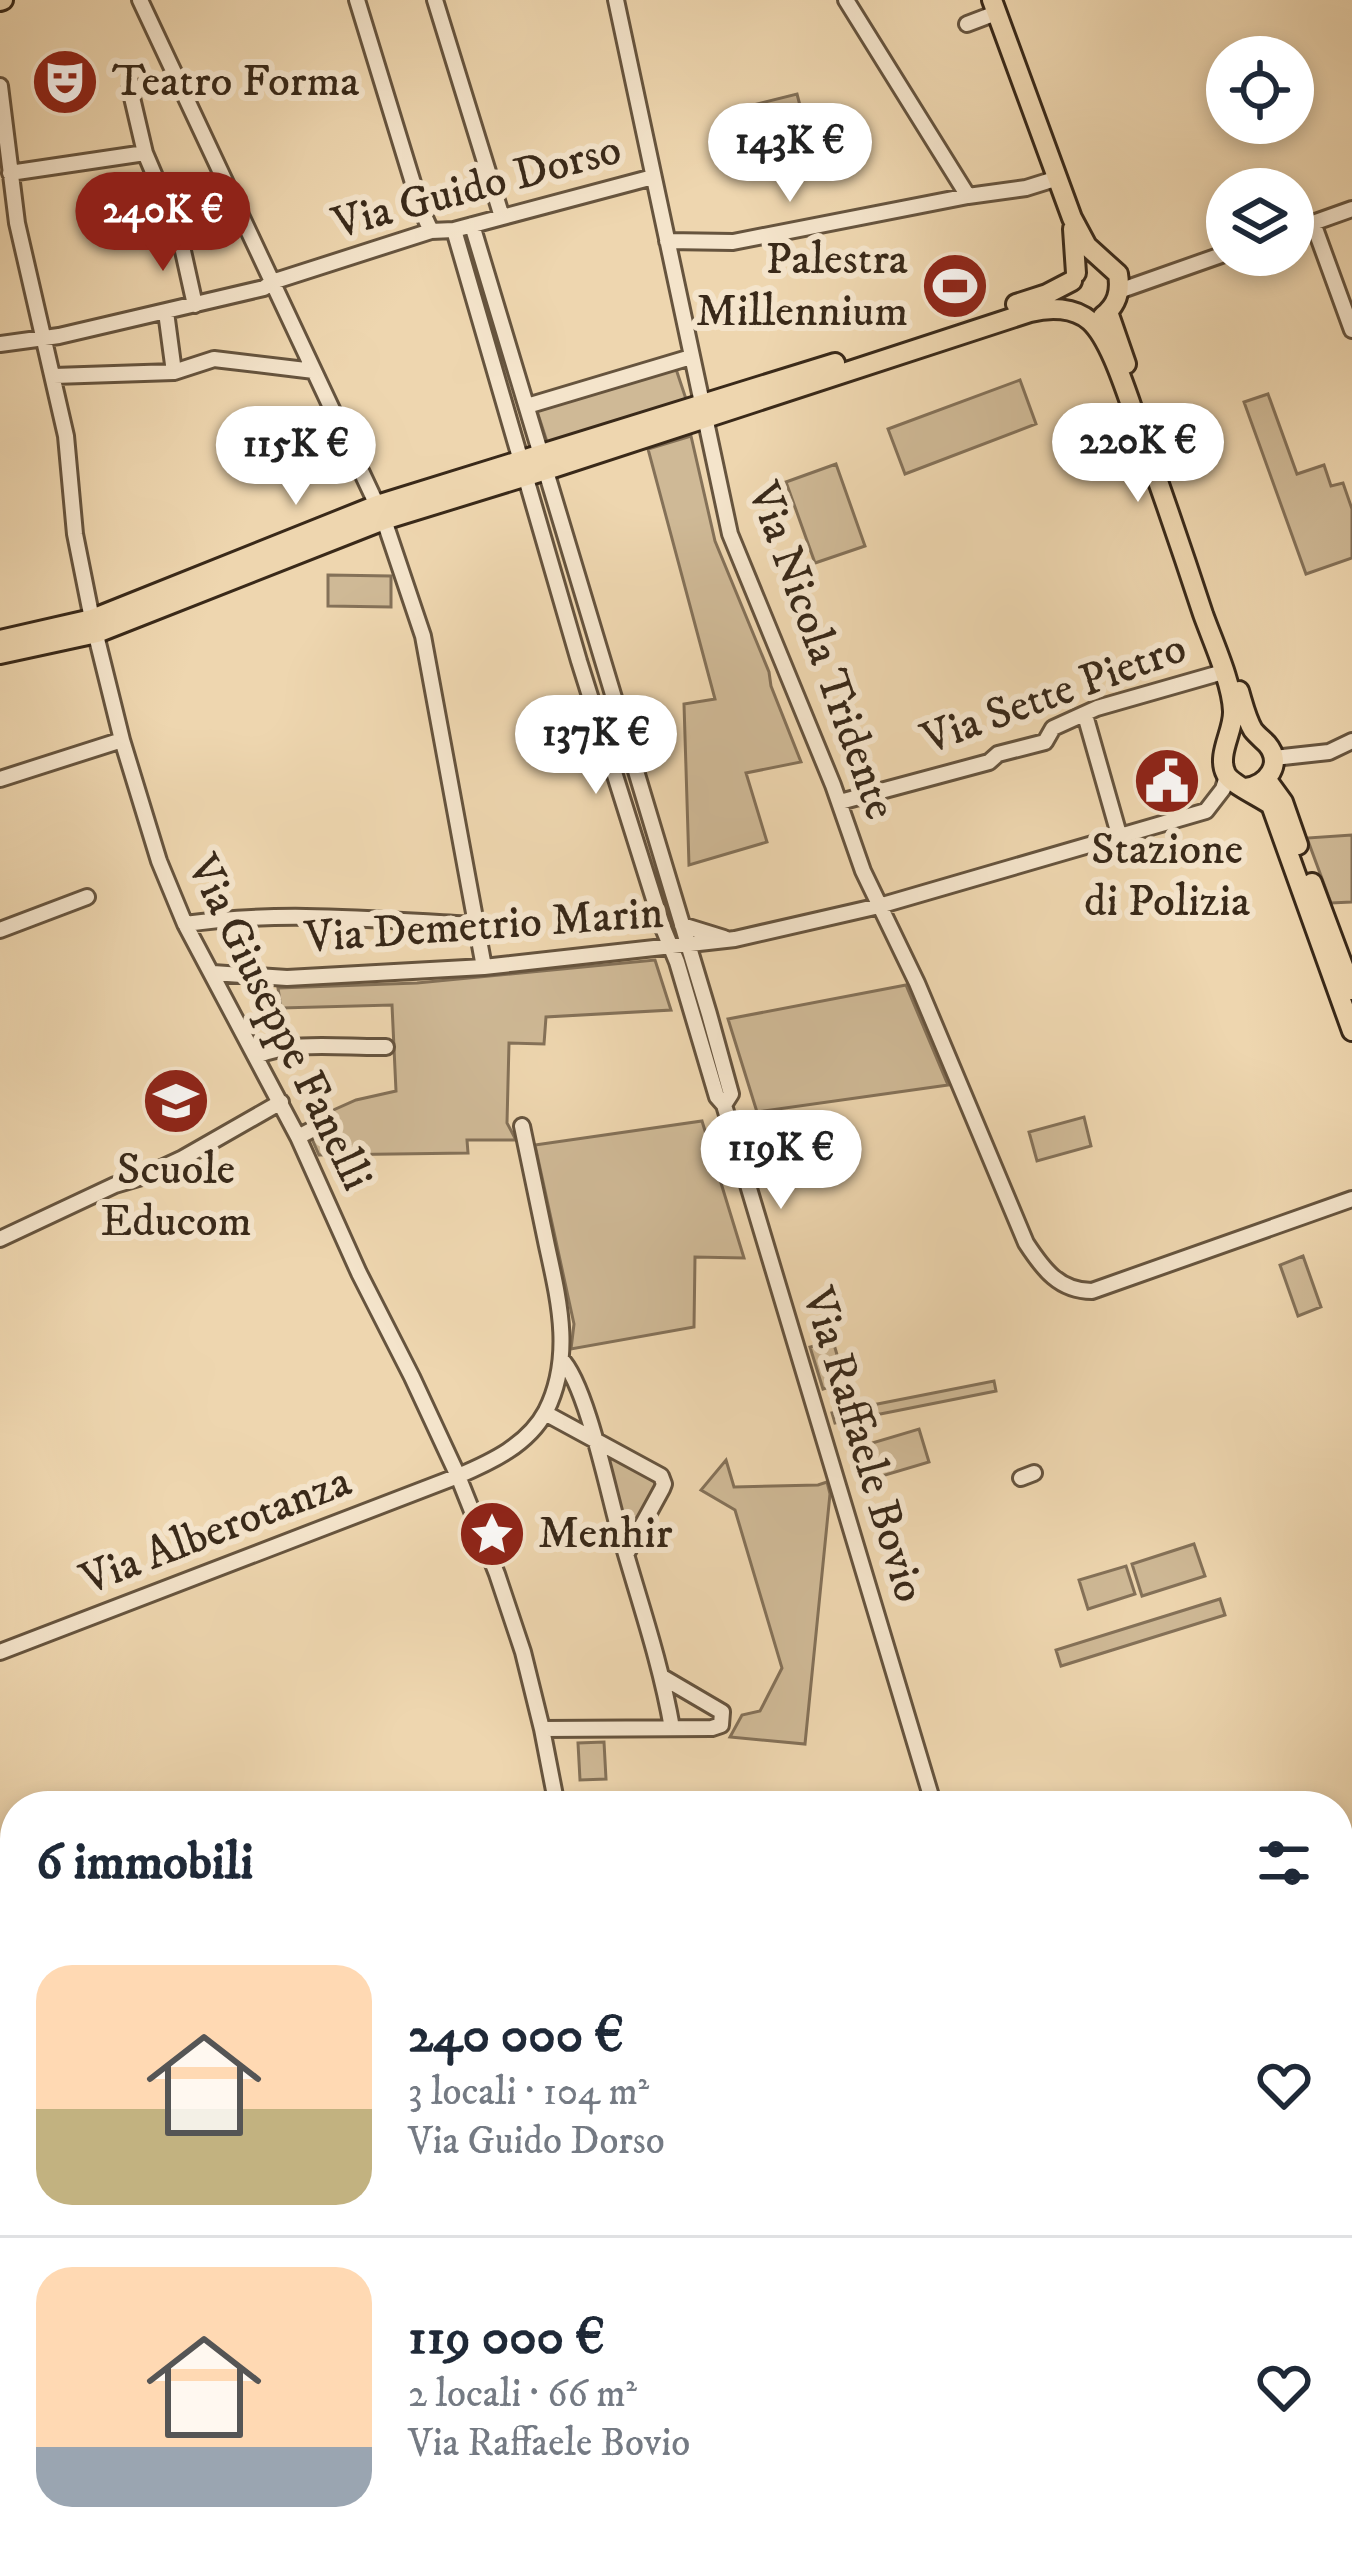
<!DOCTYPE html>
<html lang="it">
<head>
<meta charset="utf-8">
<style>
  :root { --surface:#fff; --page:#f6f6f7; --text:#1f2937; --muted:#747a83; --line:#e0e1e3; --accent:#8f2418 }
  body { margin:0; font-family:"IM FELL DW Pica",serif; background:var(--page); color:var(--text); height:100vh; display:flex; flex-direction:column; font-size:45px; white-space:nowrap }
  * { box-sizing:border-box; margin:0 }
  p { font-size:39px; color:var(--muted) }
  .icon { flex:none; width:66px; height:66px; fill:none; stroke:currentColor; stroke-width:2; stroke-linecap:round; stroke-linejoin:round }
  .map { position:relative; flex:1; overflow:hidden }
  .side { position:absolute; left:0px; top:1791px; width:1353px; height:771px; display:flex; flex-direction:column; background:var(--surface); border-radius:48px 48px 0 0; box-shadow:0 6px 18px #0003 }
  .side>* { flex:none }
  .fabs { position:absolute; left:1206px; top:36px; display:grid; gap:24px }
  .fabs a { display:grid; place-items:center; width:108px; height:108px; border-radius:50%; background:var(--surface); box-shadow:0 6px 18px #0003; font-size:60px }
  .price { position:absolute; translate:-50% -102px; padding:0 27px; border-radius:42px; background:#fff; color:#222; font-size:39px; line-height:78px; filter:drop-shadow(0 3px 6px #0008) }
  .price::after { content:''; position:absolute; left:50%; top:72px; width:36px; height:27px; margin-left:-18px; background:inherit; clip-path:polygon(0 0,100% 0,50% 100%) }
  .price.current { background:var(--accent); color:#fff }
  ul { padding:0; list-style:none }
  li { display:flex; align-items:center; gap:36px; height:300px; padding:0 36px }
  li+li { border-top:3px solid var(--line) }
  li span { display:grid; place-items:center; flex:none; width:336px; height:240px; border-radius:36px; color:#555 }
  li>.icon { margin-inline-start:auto }
  span .icon { width:144px; height:144px; fill:#fffc; stroke-width:1 }
  li b { font-size:51px }
  h2 { display:flex; justify-content:space-between; align-items:center; height:144px; padding:0 36px; font-size:51px }
  .map>svg:first-child { display:block }
</style>
</head>
<body>
<div class="map">
<svg width="1352" height="2561" viewBox="0 0 1352 2561">
  <rect width="100%" height="100%" fill="#eed6af"/>
  <filter id="stains"><feTurbulence type="fractalNoise" baseFrequency=".00167" numOctaves="4"/><feColorMatrix values="0 0 0 0 .2 0 0 0 0 .09 0 0 0 0 .02 0 0 0 .5 -.17"/></filter>
  <radialGradient id="worn" r=".72"><stop offset=".6" stop-color="#630" stop-opacity="0"/><stop offset="1" stop-color="#630" stop-opacity=".3"/></radialGradient>
  <path fill="#cfb996" stroke="#847158" stroke-width="3" d="M797 94 804 121 756 134 749 106Z
    M805 124 812 150 764 162 758 136Z
    M676 369 687 402 548 445 537 411Z
    M1020 380 1036 424 905 474 888 429Z
    M1268 394 1297 474 1324 465 1331 486 1343 483 1352 509V558L1306 574 1244 402Z
    M691 436 715 541 769 672 771 686 801 762 746 773 767 842 689 865 684 704 715 699 648 449Z
    M836 464 865 546 815 563 786 482Z
    M328 575 391 576V607L328 606Z
    M1352 835V902L1331 903 1307 838Z
    M655 960 671 1010 546 1017 544 1044 509 1043 507 1123 516 1140H467L468 1153 319 1155 312 1139 336 1127 329 1112 356 1100 396 1091 392 1005 281 1008 278 988 417 983Z
    M906 985 948 1085 757 1112 728 1019Z
    M1084 1117 1091 1146 1037 1161 1029 1132Z
    M702 1121 744 1258 695 1257 694 1327 571 1349 574 1324 535 1145Z
    M1303 1256 1321 1307 1298 1316 1280 1265Z
    M833 1341 845 1382 823 1389 810 1347Z
    M994 1381 996 1391 835 1423 832 1413Z
    M919 1429 929 1462 862 1482 852 1449Z
    M611 1457 656 1481 657 1484 632 1532H628L606 1460Z
    M726 1460 734 1487 818 1485 827 1482 830 1494 805 1744 730 1737 742 1715 760 1711 782 1668 735 1510 701 1490Z
    M1194 1544 1205 1576 1142 1596 1132 1564Z
    M1126 1566 1135 1594 1088 1609 1079 1580Z
    M1220 1599 1225 1615 1061 1666 1056 1650Z
    M604 1742 606 1779 580 1780 578 1743Z
    M15 2536V2547H37L40 2561H6L1 2539Z
    M1104 2547H1199L1200 2554 1238 2557 1239 2551 1292 2549C1304 2554 1313 2549 1326 2548 1335 2548 1343 2550 1352 2552V2561H1105Z"/>
  <g fill="none" stroke-linecap="round" stroke-linejoin="round">
    <defs>
      <path id="minor" d="M140 0 384 520 423 636 484 967
        M357 0 421 209 431 231
        M435 0 502 217
        M616 0 730 534 833 785 863 871 917 983 1026 1243C1043 1269 1059 1291 1092 1291L1352 1199
        M846 0 968 196 1026 188 1058 178
        M967 24 996 13
        M179 82 130 89 145 153 179 233 195 305
        M0 86 17 223 66 436 75 534 92 619 122 740 159 861 185 924 298 1137 359 1273 412 1377 458 1476 497 1574 523 1652 542 1729 557 1806
        M10 173 145 153
        M1313 223 1352 330
        M472 225 709 1014 731 1094 724 1105
        M454 230 579 661 663 928 677 962 717 1097 724 1105 934 1806
        M1293 230 1352 209
        M138 233 175 223
        M667 241 733 242 968 196
        M1119 291 1227 253
        M166 312 174 372
        M0 344 59 336 264 288 272 282 431 231 454 230 653 177
        M54 376 174 372 214 359 314 371
        M527 406 691 357
        M1085 715 1120 838
        M1274 758 1329 752 1352 741
        M0 779 122 740
        M840 802 989 762 998 754 1045 742 1053 728 1097 708 1223 672
        M185 924C281 910 380 920 476 925
        M682 925 724 938
        M0 930 87 897
        M213 973 287 978 484 967 735 939 879 906 1206 811 1223 789 1227 776
        M256 1056C294 1040 345 1048 386 1047
        M298 1137 329 1121
        M0 1239 115 1185 142 1177 183 1158 281 1102
        M561 1359C585 1382 607 1486 617 1523 636 1592 660 1658 672 1728
        M545 1413 661 1476 664 1484 662 1489 627 1553
        M1021 1478 1034 1473
        M0 1652 458 1476C491 1462 528 1445 546 1411 573 1357 559 1301 547 1246 539 1206 530 1166 522 1126
        M542 1729 712 1728 721 1725 722 1712 664 1678
        M1338 1903 1352 1905
        M0 2288 15 2293
        M1338 2448 1352 2444
        M1338 2501 1352 2497
        M1338 2530 1352 2527
        M844 2547V2561
        M626 2561V2547"/>
      <path id="major" d="M992 0 1072 218 1087 246 1118 274C1121 292 1117 305 1103 316
        M0 1 3 0
        M1073 229 1076 273
        M1016 304 1047 294 1072 281
        M1108 312 1126 364
        M0 640 92 619 377 505 835 363
        M0 654 97 633 384 520 556 467 1030 312C1050 307 1074 307 1090 321 1111 340 1127 395 1137 422 1160 486 1182 550 1203 614 1213 642 1232 683 1233 711 1234 731 1216 755 1226 774 1231 784 1260 797 1271 805L1352 1031
        M1239 691C1243 704 1246 718 1253 730 1257 735 1262 739 1267 744 1284 764 1267 785 1246 788
        M1267 780 1283 802 1298 845
        M1312 883 1352 990"/>
    </defs>
    <use href="#minor" stroke="#66543e" stroke-width="20"/>
    <use href="#major" stroke="#392919" stroke-width="24"/>
    <use href="#minor" stroke="#f4e4cb" stroke-width="14"/>
    <use href="#major" stroke="#eed6af" stroke-width="18"/>
  </g>
  <defs>
    <symbol id="theatre-disc" viewBox="-11 -11 22 22"><circle r="9.5" fill="#8f2418" stroke="#f4e4cb"/><path d="M-5-5.5Q0-4 5-5.5V0Q5 5 0 6Q-5 5-5 0ZM-3.3-2.5H-1v1.5H-3.3ZM1-2.5H3.3v1.5H1ZM-2.8 1Q0 5.5 2.8 1Z" fill="#fff"/></symbol>
    <symbol id="stadium-disc" viewBox="-11 -11 22 22"><circle r="9.5" fill="#8f2418" stroke="#f4e4cb"/><path d="M0-5a6.5 5 0 1 0 0 10a6.5 5 0 1 0 0-10ZM-3.5-1.8h7v3.6h-7Z" fill="#fff"/></symbol>
    <symbol id="civic-disc" viewBox="-11 -11 22 22"><circle r="9.5" fill="#8f2418" stroke="#f4e4cb"/><path d="M-.6-6.5H3V-4.5H.6V-3L4-1V1h2V6H-6V1h2V-1L-.6-3ZM-1.2 2.5V6h2.4V2.5Z" fill="#fff"/></symbol>
    <symbol id="school-disc" viewBox="-11 -11 22 22"><circle r="9.5" fill="#8f2418" stroke="#f4e4cb"/><path d="M0-5L7-2L0 1L-7-2ZM-4 1L0 2.5L4 1V4Q0 6-4 4Z" fill="#fff"/></symbol>
    <symbol id="sight-disc" viewBox="-11 -11 22 22"><circle r="9.5" fill="#8f2418" stroke="#f4e4cb"/><path d="M0-6L1.8-2.2L6-1.7L2.9 1.2L3.7 5.4L0 3.3L-3.7 5.4L-2.9 1.2L-6-1.7L-1.8-2.2Z" fill="#fff"/></symbol>
  </defs>
  <g fill-rule="evenodd">
    <use href="#theatre-disc" x="27" y="44" width="76" height="76"/>
    <use href="#stadium-disc" x="917" y="248" width="76" height="76"/>
    <use href="#civic-disc" x="1129" y="743" width="76" height="76"/>
    <use href="#school-disc" x="138" y="1063" width="76" height="76"/>
    <use href="#sight-disc" x="454" y="1496" width="76" height="76"/>
  </g>
  <g text-anchor="middle" dominant-baseline="central" stroke-width="12" stroke-linejoin="round" paint-order="stroke">
    <g font-size="45" fill="#392919" stroke="#f4e4cb" text-anchor="start">
      <text x="112" y="82">Teatro Forma</text>
      <text x="908" y="260" text-anchor="end">Palestra<tspan x="908" dy="52">Millennium</tspan></text>
      <text x="1167" y="850" text-anchor="middle">Stazione<tspan x="1167" dy="52">di Polizia</tspan></text>
      <text x="176" y="1170" text-anchor="middle">Scuole<tspan x="176" dy="52">Educom</tspan></text>
      <text x="538" y="1534">Menhir</text>
    </g>
    <g font-size="45" fill="#392919" stroke="#f4e4cb">
      <text transform="translate(477 187) rotate(-15)">Via Guido Dorso</text>
      <text transform="translate(821 651) rotate(70)">Via Nicola Tridente</text>
      <text transform="translate(1054 694) rotate(-20)">Via Sette Pietro</text>
      <text transform="translate(484 926) rotate(-4)">Via Demetrio Marin</text>
      <text transform="translate(279 1023) rotate(64)">Via Giuseppe Fanelli</text>
      <text transform="translate(863 1445) rotate(73)">Via Raffaele Bovio</text>
      <text transform="translate(216 1531) rotate(-21)">Via Alberotanza</text>
    </g>
  </g>
  <rect width="100%" height="100%" filter="url(#stains)"/>
  <rect width="100%" height="100%" fill="url(#worn)"/>
</svg>
<div class="fabs">
<a><svg class="icon" aria-label="locate" viewBox="0 0 24 24"><circle cx="12" cy="12" r="6"/><path d="M12 2v4M12 18v4M2 12h4M18 12h4"/></svg></a>
<a><svg class="icon" aria-label="layers" viewBox="0 0 24 24"><path d="M12 4l9 5-9 5-9-5zM3 14l9 5 9-5"/></svg></a>
</div>
<b class="price" style="left:790px;top:205px">143K €</b>
<b class="price current" style="left:163px;top:274px">240K €</b>
<b class="price" style="left:1138px;top:505px">220K €</b>
<b class="price" style="left:296px;top:508px">115K €</b>
<b class="price" style="left:596px;top:797px">137K €</b>
<b class="price" style="left:781px;top:1212px">119K €</b>
<section class="side">
<h2>6 immobili<svg class="icon" aria-label="filters" viewBox="0 0 24 24"><path d="M4 7h16M4 17h16"/><circle cx="9" cy="7" r="2"/><circle cx="15" cy="17" r="2"/></svg></h2>
<ul>
<li><span style="background:linear-gradient(#ffd9b3 60%,#c2b280 0)"><svg class="icon" aria-label="home" viewBox="0 0 24 24"><path d="M3 11l9-7 9 7M6 9v11h12V9"/></svg></span><div><b>240 000 €</b><p>3 locali · 104 m²</p><p>Via Guido Dorso</p></div><svg class="icon" aria-label="heart" viewBox="0 0 24 24"><path d="M12 20l-8-8c-3-5 5-10 8-4 3-6 11-1 8 4z"/></svg></li>
<li><span style="background:linear-gradient(#ffd9b3 75%,#9aa5b1 0)"><svg class="icon" aria-label="home" viewBox="0 0 24 24"><path d="M3 11l9-7 9 7M6 9v11h12V9"/></svg></span><div><b>119 000 €</b><p>2 locali · 66 m²</p><p>Via Raffaele Bovio</p></div><svg class="icon" aria-label="heart" viewBox="0 0 24 24"><path d="M12 20l-8-8c-3-5 5-10 8-4 3-6 11-1 8 4z"/></svg></li>
</ul>
</section>
</div>
</body>
</html>
